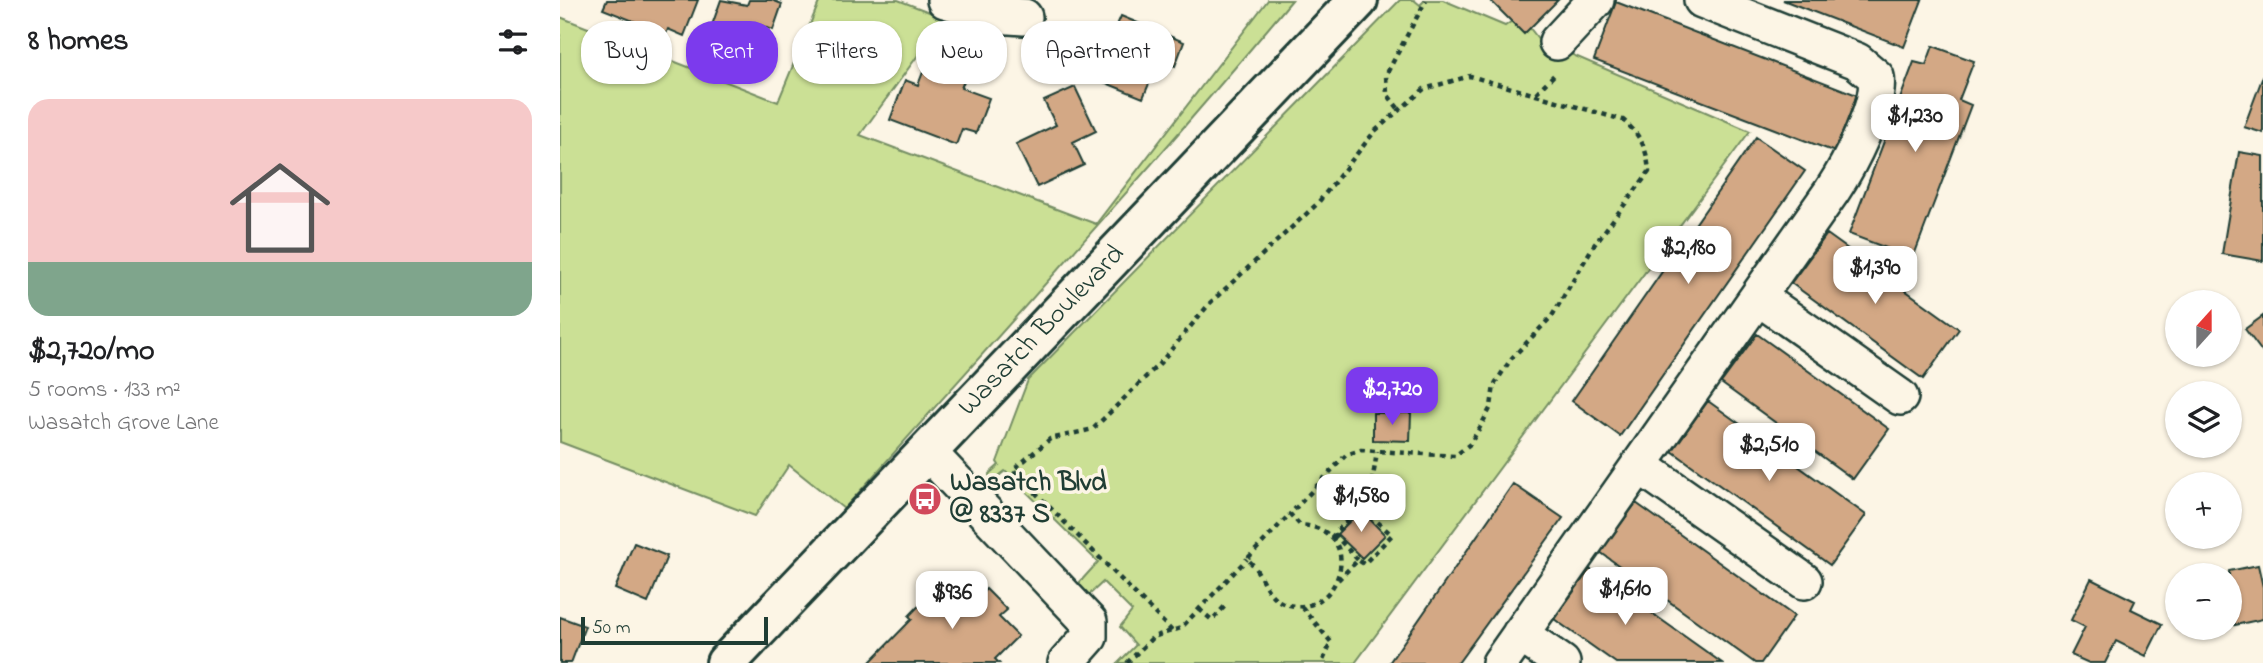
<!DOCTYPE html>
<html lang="en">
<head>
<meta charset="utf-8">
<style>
  :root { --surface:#fff; --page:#f2f2f2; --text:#202124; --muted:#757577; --accent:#7c3aed }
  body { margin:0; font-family:"Indie Flower",sans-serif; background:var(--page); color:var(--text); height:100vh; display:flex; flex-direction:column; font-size:26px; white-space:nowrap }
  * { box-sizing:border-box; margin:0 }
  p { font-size:23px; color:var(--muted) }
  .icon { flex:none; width:38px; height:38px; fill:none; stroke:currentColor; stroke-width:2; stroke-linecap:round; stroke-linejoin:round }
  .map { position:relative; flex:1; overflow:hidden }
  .details { display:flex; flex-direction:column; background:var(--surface); width:560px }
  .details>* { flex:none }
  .hud { position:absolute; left:21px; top:21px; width:665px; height:63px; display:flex; gap:14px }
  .needle { width:46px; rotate:21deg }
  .tools { position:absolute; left:1605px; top:290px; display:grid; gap:14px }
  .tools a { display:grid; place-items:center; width:77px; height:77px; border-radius:50%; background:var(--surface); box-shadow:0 2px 5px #0004; font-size:35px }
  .scale { position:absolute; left:21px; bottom:18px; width:187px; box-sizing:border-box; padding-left:7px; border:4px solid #1f3d34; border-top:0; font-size:19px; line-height:24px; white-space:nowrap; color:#1f3d34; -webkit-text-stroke:5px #fcf5e5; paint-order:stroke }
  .price { position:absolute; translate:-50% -60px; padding:0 16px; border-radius:14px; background:#fff; color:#222; font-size:23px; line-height:46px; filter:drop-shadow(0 2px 4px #0008) }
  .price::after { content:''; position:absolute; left:50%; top:42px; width:21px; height:16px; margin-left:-10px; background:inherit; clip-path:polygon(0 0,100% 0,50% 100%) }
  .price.selected { background:var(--accent); color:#fff }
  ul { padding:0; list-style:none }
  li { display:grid; align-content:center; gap:14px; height:371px; padding:0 28px }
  li span { display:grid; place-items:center; height:217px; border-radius:21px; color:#555 }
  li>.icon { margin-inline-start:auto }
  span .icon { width:126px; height:126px; fill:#fffc; stroke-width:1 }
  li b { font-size:30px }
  h2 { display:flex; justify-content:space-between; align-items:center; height:84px; padding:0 28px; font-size:30px }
  .chip { padding:0 24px; border-radius:28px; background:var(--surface); box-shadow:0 2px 5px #0004; font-size:24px; line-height:63px }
  .chip.selected { background:var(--accent); color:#fff }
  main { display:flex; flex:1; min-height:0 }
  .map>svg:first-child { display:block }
</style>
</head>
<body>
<main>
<section class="details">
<h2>8 homes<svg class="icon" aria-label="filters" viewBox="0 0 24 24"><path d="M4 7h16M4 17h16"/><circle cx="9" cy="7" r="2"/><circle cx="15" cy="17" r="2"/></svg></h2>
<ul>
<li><span style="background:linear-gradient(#f6c9c9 75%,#7fa58c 0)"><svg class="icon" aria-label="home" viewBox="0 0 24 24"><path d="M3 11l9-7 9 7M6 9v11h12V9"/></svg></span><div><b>$2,720/mo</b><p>5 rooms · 133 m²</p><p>Wasatch Grove Lane</p></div></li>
</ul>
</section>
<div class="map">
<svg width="1703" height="663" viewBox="0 0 1703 663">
  <rect width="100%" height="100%" fill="#fcf5e5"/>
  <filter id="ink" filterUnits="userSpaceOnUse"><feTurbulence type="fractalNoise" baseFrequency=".0143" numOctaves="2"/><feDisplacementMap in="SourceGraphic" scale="14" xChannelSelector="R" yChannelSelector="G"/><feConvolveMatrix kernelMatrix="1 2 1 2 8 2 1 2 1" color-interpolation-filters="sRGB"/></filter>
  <g filter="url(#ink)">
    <path fill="#cbe095" stroke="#758e64" stroke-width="2" d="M260 0H338L385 18 300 135 536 224 708 0H732C587 174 434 340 284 509L229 465 195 516 0 442V17L218 102Z
      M840 0H854L860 5 865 0H883L945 26 952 21 969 27 980 41 1190 131 795 663H558L576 645 560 627 572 611 543 582 529 595 520 589V582L538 562 445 471 430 483 429 474 439 465 437 462 468 380Z"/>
    <path fill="#d3a885" stroke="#1f3d34" stroke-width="2" d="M47 0H138L124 36 108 29 106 34 43 9Z
      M161 0 187 5 189 0H212L222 4 213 30 202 26 189 61 145 45Z
      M930 0H998L964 34Z
      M1223 0H1362L1344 47Z
      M1056 2 1297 95 1275 152 1034 60Z
      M561 16 624 42 615 66 599 60 583 98 531 77 542 48 559 54 563 46 550 41Z
      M1373 46 1414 61 1399 100 1411 105 1353 258 1289 234 1354 62 1366 65Z
      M365 67 404 81 401 88 429 98 416 133 402 129 396 145 330 120 345 80 358 85Z
      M1703 76V133L1684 127Z
      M515 87 536 131 513 142 524 165 477 187 456 144 496 125 484 101Z
      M1196 137 1245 171 1060 436 1012 401Z
      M1679 152 1703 156V261L1662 254Z
      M1267 234 1399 329 1363 379 1231 283Z
      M1703 316V353L1685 329Z
      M1197 334 1329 429 1293 479 1161 383Z
      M1148 401 1306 515 1270 565 1112 451Z
      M813 413H851L850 441 813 440Z
      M953 484 1003 518 898 663H829Z
      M1076 503 1234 616 1201 663H1195L1040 552Z
      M801 510 825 535 802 558 777 534Z
      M74 543 107 556 88 603 55 589Z
      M1698 565 1703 587V619L1675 625 1673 616 1670 617 1669 571Z
      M1030 569 1162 663H1056L994 619Z
      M401 578 419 596 426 589 447 610 439 617 458 636 435 659 439 663H309L352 619 349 616 372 592 380 600Z
      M1531 579 1575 601 1571 609 1602 624 1586 656 1556 641 1545 663H1529L1511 655 1525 627 1511 620Z
      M0 617 25 626 11 663H0Z"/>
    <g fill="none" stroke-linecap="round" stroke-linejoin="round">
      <defs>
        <path id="minor" d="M385 0 435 15 464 17
          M997 42 1036 0
          M1198 297 1340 397
          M367 451 529 622V637L506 663
          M1079 465 1244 581
          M960 634 1002 663
          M940 663 1272 191C1288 167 1321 105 1316 77L1297 61 1142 0"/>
        <path id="major" d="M166 663 798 0"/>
      </defs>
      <use href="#minor" stroke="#1f3d34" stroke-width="40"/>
      <use href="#major" stroke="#1f3d34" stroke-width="44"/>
      <path stroke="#1f3d34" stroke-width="4.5" stroke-dasharray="5 5" stroke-linecap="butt" d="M976 93 997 72
        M838 108 827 94 826 75 866 0
        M774 534 798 560
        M771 538C805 500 810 504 817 451
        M778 580 798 560 804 564 832 535 801 507
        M742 607 771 642 762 663
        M639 609 652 620 666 605
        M612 631 453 470 490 439 533 429 600 363 650 303 757 204 815 131 864 89 910 76 1063 120C1081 136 1087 148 1089 172L1034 245 992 316 951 359 934 385 931 407 919 429 910 444 895 456 801 450 786 455 730 514 740 525C811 529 778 625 723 603 703 594 703 572 687 559L730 514
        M567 663 593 637 621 628 687 559"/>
      <use href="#minor" stroke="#fcf5e5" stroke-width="35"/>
      <use href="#major" stroke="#fcf5e5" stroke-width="38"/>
    </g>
  </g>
  <defs>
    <symbol id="bus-disc" viewBox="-11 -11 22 22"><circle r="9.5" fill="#d1495b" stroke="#fcf5e5"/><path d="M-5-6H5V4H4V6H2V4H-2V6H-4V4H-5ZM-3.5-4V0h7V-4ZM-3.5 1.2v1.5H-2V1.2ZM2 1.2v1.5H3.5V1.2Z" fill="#fff"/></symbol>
  </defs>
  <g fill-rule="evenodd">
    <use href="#bus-disc" x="346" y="480" width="38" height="38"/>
  </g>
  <g text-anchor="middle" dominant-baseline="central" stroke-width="7" stroke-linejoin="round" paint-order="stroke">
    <g font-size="28" fill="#1f3d34" stroke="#fcf5e5">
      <text transform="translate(482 331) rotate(-46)">Wasatch Boulevard</text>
    </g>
    <g font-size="28" font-weight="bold" fill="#1f3d34" stroke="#fcf5e5" text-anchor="start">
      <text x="390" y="483">Wasatch Blvd<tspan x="390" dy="32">@ 8337 S</tspan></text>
    </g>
  </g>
</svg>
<div class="tools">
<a><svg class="needle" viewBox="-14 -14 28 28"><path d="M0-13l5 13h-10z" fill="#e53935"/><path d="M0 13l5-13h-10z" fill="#757577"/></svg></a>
<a><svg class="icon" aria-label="layers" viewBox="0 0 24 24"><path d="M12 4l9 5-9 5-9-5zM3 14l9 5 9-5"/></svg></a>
<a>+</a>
<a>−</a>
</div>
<div class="scale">50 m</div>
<b class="price" style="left:1355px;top:154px">$1,230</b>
<b class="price" style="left:1128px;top:286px">$2,180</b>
<b class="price" style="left:1315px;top:306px">$1,390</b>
<b class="price selected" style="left:832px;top:427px">$2,720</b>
<b class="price" style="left:1209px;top:483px">$2,510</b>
<b class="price" style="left:801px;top:534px">$1,580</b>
<b class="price" style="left:1065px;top:627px">$1,610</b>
<b class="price" style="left:392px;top:631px">$936</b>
<div class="hud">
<a class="chip">Buy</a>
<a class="chip selected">Rent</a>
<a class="chip">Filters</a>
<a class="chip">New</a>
<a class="chip">Apartment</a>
</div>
</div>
</main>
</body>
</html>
